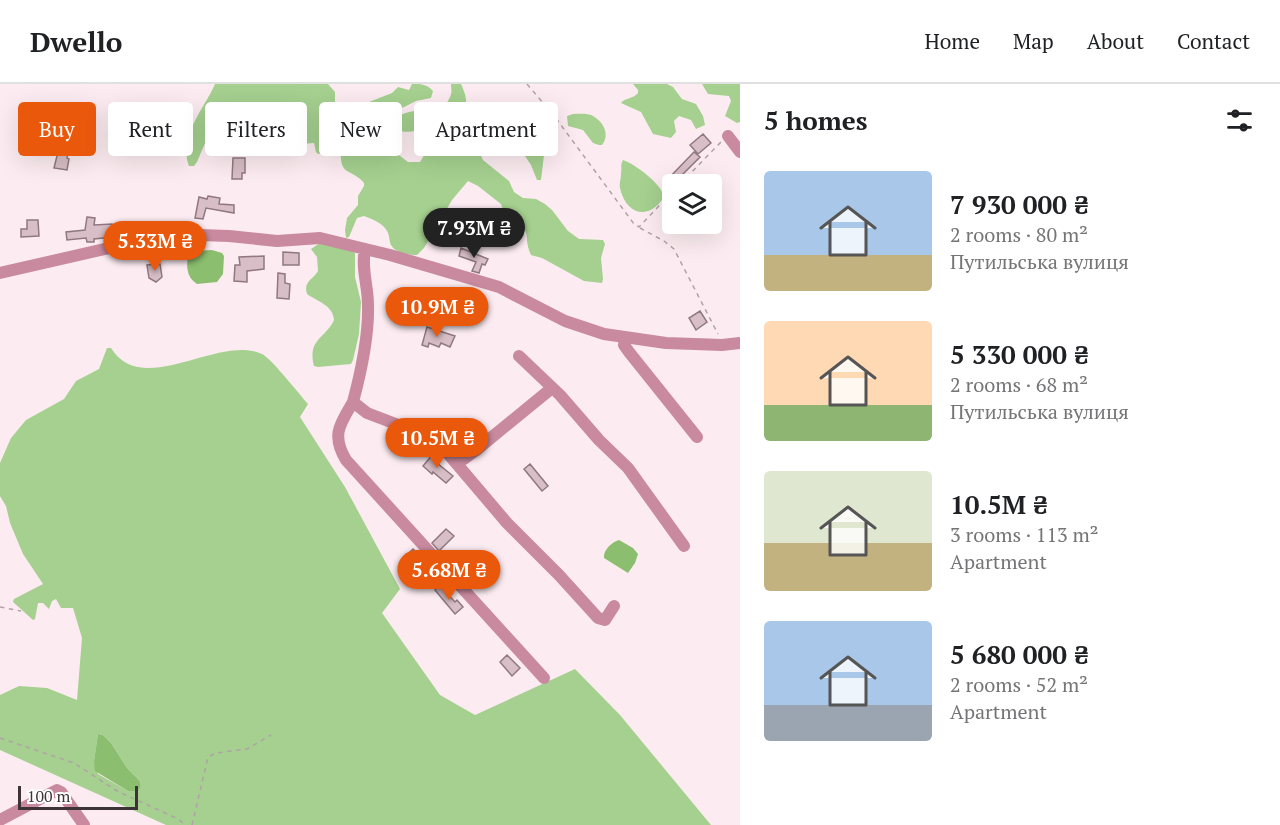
<!DOCTYPE html>
<html lang="en">
<head>
<meta charset="utf-8">
<style>
  :root { --surface:#fff; --page:#f2f2f2; --text:#202124; --muted:#757577; --line:#e0e0e0; --accent:#ea580c }
  body { margin:0; font-family:"PT Serif",serif; background:var(--page); color:var(--text); height:100vh; display:flex; flex-direction:column; font-size:22px; white-space:nowrap }
  * { box-sizing:border-box; margin:0 }
  p { font-size:20px; color:var(--muted) }
  .icon { flex:none; width:33px; height:33px; fill:none; stroke:currentColor; stroke-width:2; stroke-linecap:round; stroke-linejoin:round }
  .map { position:relative; flex:1; overflow:hidden }
  .panel { display:flex; flex-direction:column; background:var(--surface); width:540px }
  .panel>* { flex:none }
  .banner { position:absolute; left:18px; top:18px; width:570px; height:54px; display:flex; gap:12px }
  .tools { position:absolute; left:662px; top:90px; display:grid; gap:12px }
  .tools a { display:grid; place-items:center; width:60px; height:60px; border-radius:6px; background:var(--surface); box-shadow:0 6px 24px #0002; font-size:30px }
  .scale { position:absolute; left:18px; bottom:15px; width:120px; box-sizing:border-box; padding-left:6px; border:3px solid #3d3235; border-top:0; font-size:16px; line-height:21px; white-space:nowrap; color:#3d3235; -webkit-text-stroke:4px #fefefe; paint-order:stroke }
  .price { position:absolute; translate:-50% -51px; padding:0 14px; border-radius:21px; background:var(--accent); color:#fff; font-size:20px; line-height:39px; filter:drop-shadow(0 2px 3px #0008) }
  .price::after { content:''; position:absolute; left:50%; top:36px; width:18px; height:14px; margin-left:-9px; background:inherit; clip-path:polygon(0 0,100% 0,50% 100%) }
  .price.current { background:#222; color:#fff }
  ul { padding:0; list-style:none }
  li { display:flex; align-items:center; gap:18px; height:150px; padding:0 24px }
  li span { display:grid; place-items:center; flex:none; width:168px; height:120px; border-radius:6px; color:#555 }
  li>.icon { margin-inline-start:auto }
  span .icon { width:72px; height:72px; fill:#fffc; stroke-width:1 }
  li b { font-size:26px }
  h2 { display:flex; justify-content:space-between; align-items:center; height:72px; padding:0 24px; font-size:26px }
  .pill { padding:0 21px; border-radius:6px; background:var(--surface); box-shadow:0 6px 24px #0002; font-size:21px; line-height:54px }
  .pill.current { background:var(--accent); color:#fff }
  header { display:flex; align-items:center; gap:36px; box-sizing:border-box; height:84px; padding:0 30px; background:var(--surface); border-bottom:2px solid var(--line) }
  header strong { font-size:28px }
  nav { display:flex; gap:33px; margin-inline-start:auto; font-size:21px }
  main { display:flex; flex:1; min-height:0 }
  .map>svg:first-child { display:block }
</style>
</head>
<body>
<header>
<strong>Dwello</strong>
<nav><a>Home</a><a>Map</a><a>About</a><a>Contact</a></nav>
</header>
<main>
<div class="map">
<svg width="740" height="741" viewBox="0 0 740 741">
  <rect width="100%" height="100%" fill="#fcecf1"/>
  <path fill="#a5d08f" fill-rule="evenodd" d="M215 0H328L335 8V19L339 26 349 33 366 40 379 61 395 68 408 78H420L429 63 445 49 452 47 465 49 474 57 483 76 509 97 514 108 523 114 536 115 545 120 552 126 568 147 579 155 603 156 605 160 601 174 603 195 602 199 584 197 542 174 531 171C521 149 537 148 506 135L501 120 478 102 468 97 452 116 424 164 417 171C409 171 395 169 391 161 389 157 390 152 387 147 383 139 372 135 364 132L357 134 349 153 346 154 345 146 347 134 358 121V112L364 102V99C350 83 339 94 341 63L336 56 333 57 322 69 318 70 316 68 314 59 301 60 296 55 294 45 279 41 276 32 271 30 259 29 233 22 223 24 214 38 197 78 194 82H189C178 53 204 25 215 0Z
    M412 0C421 0 427 0 433 7L431 14 416 17 402 24 376 29 366 27V21L369 18 392 9 398 3 409 6Z
    M451 0H461C467 13 470 25 457 34L447 32C441 21 449 19 451 10 452 7 451 3 451 0Z
    M633 0H667L673 3 682 15 696 20 703 32 705 41 696 45 691 36 679 32 674 37 676 48 671 54 653 50 641 28 621 19C624 14 633 15 638 9V6Z
    M702 0H740V38L737 39 725 32 731 17 729 12 708 10Z
    M426 24 429 26C435 47 403 54 391 42 392 28 415 28 426 24Z
    M534 27C548 29 554 38 557 51L552 58 543 56 533 47 530 32Z
    M573 30C579 30 588 29 593 32 604 38 610 51 602 61H599L593 59 583 46 568 42 567 32Z
    M523 61 535 64 544 71 541 96H537L531 81 523 69Z
    M623 76C635 80 663 101 664 113 649 137 626 131 620 104 619 99 621 95 621 90 622 83 620 81 623 76Z
    M320 159 351 166 355 169V193L361 218 359 250 353 276 351 280 318 283 314 282C307 255 326 254 334 236 333 221 318 218 307 210 303 197 313 196 318 187L317 173 311 165Z
    M107 264H111C143 315 218 250 262 270 270 273 300 311 308 320L300 333 345 403 400 505 382 529 440 611 475 631 575 585 620 631 711 741H166L0 666V611L19 602 47 604 77 616 82 554 73 524H61L56 515 52 517 49 525 43 519H38L35 535 33 536 13 518 14 515 43 500 23 470 10 439 6 422 0 412V379L11 354 26 336 64 315 76 297 99 285ZM98 650 103 651 111 659 127 684 140 697 141 702 138 708 128 707 98 690 94 677Z"/>
  <path fill="#8bbe6e" d="M212 166 222 169 224 172 223 190 217 198 197 200C187 194 186 183 188 172L195 167Z
    M619 456 633 464 638 470 635 479 628 489 604 474C603 466 612 458 619 456Z
    M98 650 103 651 111 659 127 684 140 697 141 702 138 708 128 707 95 687 94 677Z"/>
  <path fill="#d8bec6" stroke="#907880" stroke-width="1.5" d="M703 50 711 59 698 70 690 61Z
    M58 68 68 70 67 74 69 75 67 86 54 84Z
    M694 68 700 73 671 102 666 97Z
    M233 74H245V89H242V95H232Z
    M208 112 220 114 219 120 234 121V129L206 124 203 135 195 134 199 113 207 115Z
    M87 133 95 134 94 141 112 140 113 153 94 155V158H87L86 154 67 156 66 148 85 146Z
    M27 136H38L39 152 21 153V145H27Z
    M461 164 488 175 485 181 482 180 479 189 472 187 476 178 459 172Z
    M283 168 299 169V181H283Z
    M264 172V185L247 187V198L234 197 235 181H240L239 173Z
    M160 180 162 193 156 198 149 194 147 181Z
    M278 189 285 190V199L290 200 289 215 277 214Z
    M700 227 707 238 696 246 689 234Z
    M427 243 455 252 450 263 441 259 439 263 429 259 428 263 422 261Z
    M434 369 440 375 437 379 453 392 446 399 433 388 432 390 423 382Z
    M530 380 548 402 542 407 524 385Z
    M446 445 454 452 439 467 432 459Z
    M413 465 430 483 422 490 406 472Z
    M440 502 455 518 457 516 463 523 455 530 435 506Z
    M507 571 520 584 512 592 500 578Z"/>
  <g fill="none" stroke-linecap="round" stroke-linejoin="round">
    <path stroke="#b0a2a6" stroke-width="1.5" stroke-dasharray="4.5 4.5" stroke-linecap="butt" d="M527 0 555 33 634 140 639 143 672 108
      M680 100 721 58
      M640 144 664 157 674 165 718 250
      M0 523 21 527
      M0 654 74 679 117 707 176 734 186 741
      M192 741 208 673 216 669 247 665 271 651"/>
    <path stroke="#c98a9f" stroke-width="12" d="M728 52 740 68
      M365 165C361 185 368 201 368 221 369 252 361 288 353 318L367 329 422 350 445 366 507 439 559 491 598 534 605 536 614 522
      M0 189 170 150 229 152 277 157 320 154 390 171 499 203 565 237 604 250 666 259 722 261 740 259
      M625 254 624 261 629 268 697 353
      M519 272 560 311 599 356 628 384 684 462
      M353 318C340 340 331 351 346 376L544 594
      M454 377 464 375 475 367 552 304
      M0 736 57 706 61 708 84 741"/>
  </g>
</svg>
<div class="tools">
<a><svg class="icon" aria-label="layers" viewBox="0 0 24 24"><path d="M12 4l9 5-9 5-9-5zM3 14l9 5 9-5"/></svg></a>
</div>
<div class="scale">100 m</div>
<b class="price current" style="left:474px;top:175px">7.93M ₴</b>
<b class="price" style="left:155px;top:188px">5.33M ₴</b>
<b class="price" style="left:437px;top:254px">10.9M ₴</b>
<b class="price" style="left:437px;top:385px">10.5M ₴</b>
<b class="price" style="left:449px;top:517px">5.68M ₴</b>
<div class="banner">
<a class="pill current">Buy</a>
<a class="pill">Rent</a>
<a class="pill">Filters</a>
<a class="pill">New</a>
<a class="pill">Apartment</a>
</div>
</div>
<section class="panel">
<h2>5 homes<svg class="icon" aria-label="filters" viewBox="0 0 24 24"><path d="M4 7h16M4 17h16"/><circle cx="9" cy="7" r="2"/><circle cx="15" cy="17" r="2"/></svg></h2>
<ul>
<li><span style="background:linear-gradient(#a9c7e8 70%,#c2b280 0)"><svg class="icon" aria-label="home" viewBox="0 0 24 24"><path d="M3 11l9-7 9 7M6 9v11h12V9"/></svg></span><div><b>7 930 000 ₴</b><p>2 rooms · 80 m²</p><p>Путильська вулиця</p></div></li>
<li><span style="background:linear-gradient(#ffd9b3 70%,#8fb573 0)"><svg class="icon" aria-label="home" viewBox="0 0 24 24"><path d="M3 11l9-7 9 7M6 9v11h12V9"/></svg></span><div><b>5 330 000 ₴</b><p>2 rooms · 68 m²</p><p>Путильська вулиця</p></div></li>
<li><span style="background:linear-gradient(#dfe7d0 60%,#c2b280 0)"><svg class="icon" aria-label="home" viewBox="0 0 24 24"><path d="M3 11l9-7 9 7M6 9v11h12V9"/></svg></span><div><b>10.5M ₴</b><p>3 rooms · 113 m²</p><p>Apartment</p></div></li>
<li><span style="background:linear-gradient(#a9c7e8 70%,#9aa5b1 0)"><svg class="icon" aria-label="home" viewBox="0 0 24 24"><path d="M3 11l9-7 9 7M6 9v11h12V9"/></svg></span><div><b>5 680 000 ₴</b><p>2 rooms · 52 m²</p><p>Apartment</p></div></li>
</ul>
</section>
</main>
</body>
</html>
